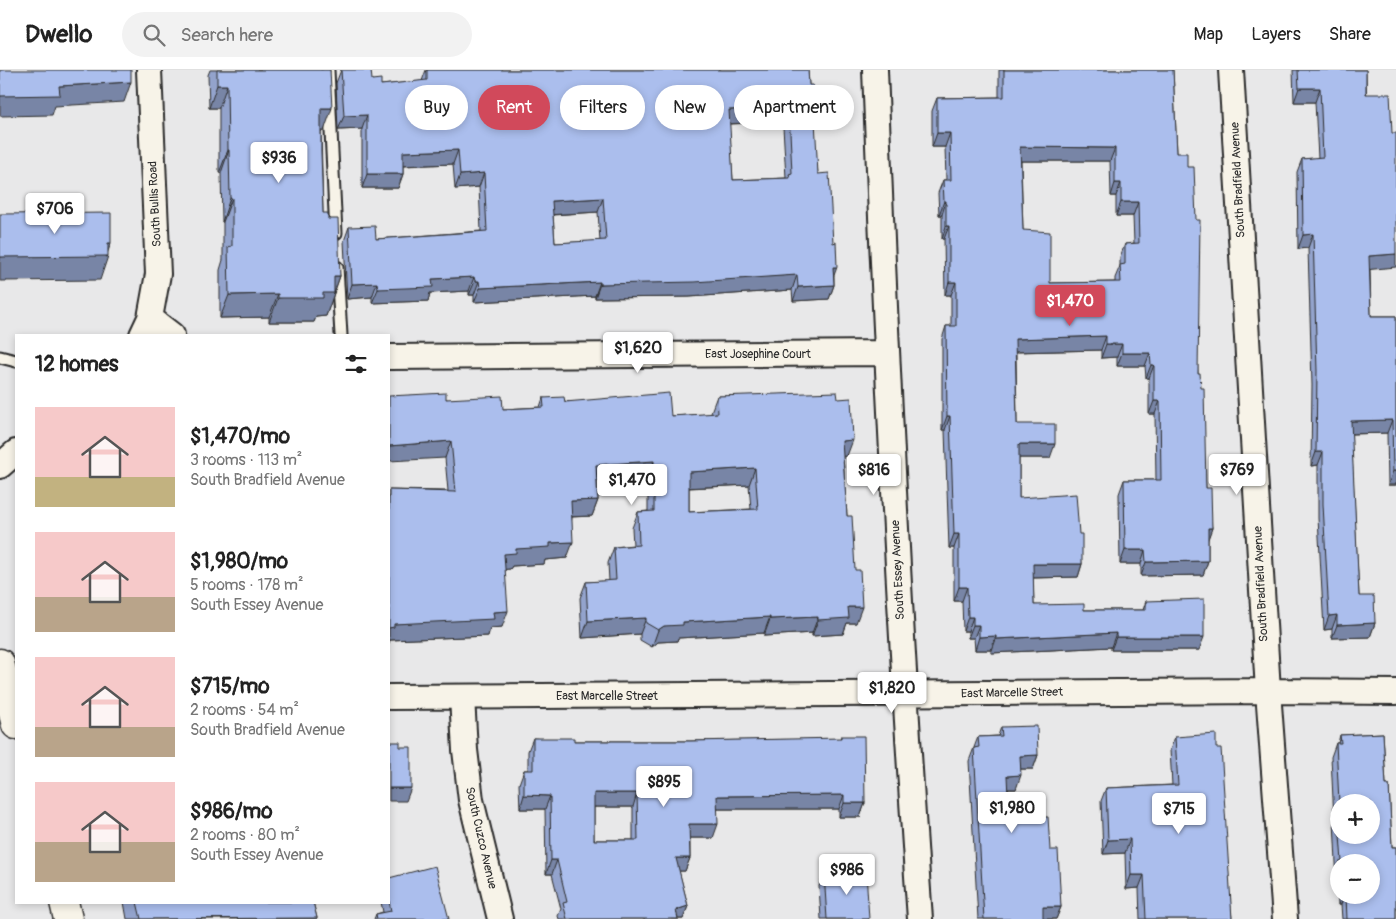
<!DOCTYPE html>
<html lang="en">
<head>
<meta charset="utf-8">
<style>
  :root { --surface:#fff; --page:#f2f2f2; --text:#222; --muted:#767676; --line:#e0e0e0; --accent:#d1495b }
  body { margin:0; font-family:Pangolin,sans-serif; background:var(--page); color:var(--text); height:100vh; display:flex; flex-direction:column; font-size:19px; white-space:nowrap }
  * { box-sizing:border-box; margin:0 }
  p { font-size:16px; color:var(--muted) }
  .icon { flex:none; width:28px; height:28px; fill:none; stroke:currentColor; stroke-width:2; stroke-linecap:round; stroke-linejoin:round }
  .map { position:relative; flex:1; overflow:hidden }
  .side { position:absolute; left:15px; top:264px; width:375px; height:570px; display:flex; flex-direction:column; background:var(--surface); border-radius:0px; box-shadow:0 2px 8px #0003 }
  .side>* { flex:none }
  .guide { position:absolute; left:405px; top:15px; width:475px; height:45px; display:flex; gap:10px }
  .fabs { position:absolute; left:1330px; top:724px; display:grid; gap:10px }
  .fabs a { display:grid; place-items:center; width:50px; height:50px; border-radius:50%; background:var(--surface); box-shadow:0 2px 8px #0003; font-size:25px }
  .price { position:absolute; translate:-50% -42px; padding:0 11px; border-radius:5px; background:#fff; color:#222; font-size:16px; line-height:32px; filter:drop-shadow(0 1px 2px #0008) }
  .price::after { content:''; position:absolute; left:50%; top:30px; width:15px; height:11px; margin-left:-8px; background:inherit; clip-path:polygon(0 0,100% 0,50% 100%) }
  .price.active { background:var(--accent); color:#fff }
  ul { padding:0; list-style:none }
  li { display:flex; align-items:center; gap:15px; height:125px; padding:0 20px }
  li span { display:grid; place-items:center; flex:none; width:140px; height:100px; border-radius:0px; color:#555 }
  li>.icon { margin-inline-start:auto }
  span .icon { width:60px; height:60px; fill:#fffc; stroke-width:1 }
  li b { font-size:21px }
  h2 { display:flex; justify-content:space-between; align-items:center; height:60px; padding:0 20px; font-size:21px }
  .pill { padding:0 18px; border-radius:22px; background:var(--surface); box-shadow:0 2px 8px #0003; font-size:18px; line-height:45px }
  .pill.active { background:var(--accent); color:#fff }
  header { display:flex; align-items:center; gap:30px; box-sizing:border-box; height:70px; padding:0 25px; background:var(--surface); border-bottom:1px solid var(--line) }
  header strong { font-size:24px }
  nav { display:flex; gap:28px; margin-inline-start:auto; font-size:18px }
  .search { width:350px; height:45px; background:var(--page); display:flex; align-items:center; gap:12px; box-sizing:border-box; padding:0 18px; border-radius:28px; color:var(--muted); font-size:19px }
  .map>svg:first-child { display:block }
</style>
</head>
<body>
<header>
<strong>Dwello</strong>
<div class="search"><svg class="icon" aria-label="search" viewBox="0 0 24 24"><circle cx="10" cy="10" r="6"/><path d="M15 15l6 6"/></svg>Search here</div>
<nav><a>Map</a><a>Layers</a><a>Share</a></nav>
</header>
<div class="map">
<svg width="1396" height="849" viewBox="0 0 1396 849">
  <rect width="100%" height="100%" fill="#e8e8e9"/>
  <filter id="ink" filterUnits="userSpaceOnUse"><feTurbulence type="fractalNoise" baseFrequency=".02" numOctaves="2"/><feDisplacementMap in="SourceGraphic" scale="10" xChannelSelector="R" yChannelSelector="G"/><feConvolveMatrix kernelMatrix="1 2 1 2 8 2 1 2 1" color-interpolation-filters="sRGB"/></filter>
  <g filter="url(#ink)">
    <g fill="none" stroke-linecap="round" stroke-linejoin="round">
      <defs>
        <path id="service" d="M328 0 336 163
          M337 197 341 265
          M0 287 16 291"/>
        <path id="minor" d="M875 0C886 283 900 566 920 849
          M1231 0 1268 621 1285 849
          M150 248 172 265
          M142 265 150 248 158 204 149 0
          M389 287 886 283
          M0 396 16 382
          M389 627 1268 621 1396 622
          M462 627 465 680 471 730 500 849"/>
        <path id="primary" d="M0 593 16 655
          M64 832 68 849"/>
      </defs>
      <use href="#service" stroke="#2b2b2b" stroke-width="15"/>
      <use href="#minor" stroke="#2b2b2b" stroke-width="28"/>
      <use href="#primary" stroke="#2b2b2b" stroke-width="31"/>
      <use href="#service" stroke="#f7f3e8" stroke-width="11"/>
      <use href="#minor" stroke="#f7f3e8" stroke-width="24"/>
      <use href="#primary" stroke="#f7f3e8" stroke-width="28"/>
    </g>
    <path fill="#93a3cc" stroke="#2b2b2b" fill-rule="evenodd" d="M210 0H330L324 61H321L323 143 328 149 340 206 326 246 316 247 314 252H269V247L220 248V200L223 190V152H222L221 103H219V38H209L208 5Z
      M341 0 372 10 381 15 422 11 426 0H808L809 15 818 104 834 207V215L829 229 793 231 792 220 689 227 595 228V226L474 232V225H469V221L430 223 428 231 372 233V227L347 229 344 171 349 157 376 169 481 161 479 117 455 119 453 94 403 96V104L398 118H362V59L338 60 336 13ZM781 52 783 57 786 108 733 110 729 54ZM598 142 600 171 555 173 553 145Z
      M999 0H1173L1177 83 1187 97 1198 303 1206 418 1212 458 1208 468V491L1203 505 1141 506V494H1120L1119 424 1124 410H1156L1155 344H1149V308H1146L1145 296H1117V287L1101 288V280L1016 282 1017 354 1050 388H1019V428L1079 464 1082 494 1078 507 1033 508 1034 535 1084 540H1143L1146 531 1199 580H1111V577L991 583V580H975L974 568H968V561H963L962 531H954V478H949L945 360H942V269L946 256H951V225H945L944 169H942V145H939L938 123 943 110H946L945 77H932V41L937 28 999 27ZM1021 91H1110L1111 126H1116V146H1133L1134 173 1125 174 1120 187V196L1115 208V212L1050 213 1023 160Z
      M1293 0H1366L1371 246H1396V415H1388L1387 363 1351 364 1359 526 1375 553 1370 567 1332 568V559L1324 560 1318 448V395L1311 396 1312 315 1308 178 1298 179 1297 102 1302 89 1318 88 1315 32H1294Z
      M717 326 838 329 847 386H843L847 446 856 553H847L843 564 812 566V563L764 566V563L678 568 677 571 658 572 652 577 640 570V564L582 568 580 528 586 512 609 511 608 493 614 477 633 475 632 458 638 442 648 441V408L597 411 598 430 592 446 572 447 567 488 545 490 544 494 512 496 510 499H505L502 557 490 558 488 566 390 570 389 420 448 421 445 388 446 329 503 339 540 337 543 328 671 346 712 344 711 342ZM749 415 751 439 689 442V418Z
      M1001 657 1038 685 1033 699H1020L1016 719H1008L1009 747 1050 780 1061 837 1056 849H978L969 691 978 667 998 666Z
      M1383 663 1386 715H1389L1392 777H1396V849H1342L1341 835H1338L1331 687 1336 673H1338L1340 665ZM1339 732H1371V765H1339ZM1339 792H1371V825H1339Z
      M841 666 865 733 860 747H839V739H717L713 768H690V788L685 801H679L688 836 683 849H559L558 846 561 839 552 804H546L545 739H520L519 714 524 700H528V681L533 668 574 671H690L840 669ZM594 737H633V770H594Z
      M1175 667 1216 678 1232 849H1140L1139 818 1126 819 1125 783 1103 784 1101 731 1106 718 1172 715 1170 680Z
      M824 803 869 849H821L819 816Z
      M389 808 449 849H374L376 844 383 842 381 832H389Z
      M124 832H313L317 848 316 849H127Z"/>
    <path fill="#7885a6" stroke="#2b2b2b" d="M131 12 124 32 55 36 52 45 0 46V26L59 16Z
      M217 15H227L219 38H209Z
      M1299 18H1320L1315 32H1294Z
      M786 37 781 52 724 54 729 40Z
      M321 38H332L324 61 312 62Z
      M367 45 362 59 338 60 344 46Z
      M937 63H950L945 77H932Z
      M1020 77 1115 78 1110 91H1015Z
      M228 80H229L221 103H219Z
      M458 80 453 94 398 96 403 82Z
      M484 103 479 117 455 119 460 105Z
      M367 104H403L398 118H362Z
      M1115 113H1121L1116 126H1111Z
      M230 128H232L223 152H222Z
      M603 128 598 142 547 145 552 131Z
      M944 131H946L942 145H939Z
      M1121 132H1138L1133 146H1116Z
      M946 156H949L944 169H942Z
      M1313 164 1308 178 1298 179 1303 165Z
      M108 173H111L106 187 108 186 100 210 0 211V187Z
      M1396 184V197L1364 200 1369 186Z
      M833 197H837L832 211Z
      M797 205 792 220 689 227 595 228 600 214Z
      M334 206H340L326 246 316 247 314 252H269L278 228 323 223Z
      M474 207 469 221 430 223 428 231 372 233 378 219 432 209Z
      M475 211H479L474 225H469Z
      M600 212 595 226 474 232 480 218Z
      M949 212H956L951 225H945Z
      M377 213 372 227 347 229 352 214Z
      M834 215 829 229 793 231 798 217Z
      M278 224 269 247 220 248 229 225Z
      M1106 266 1101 280 1010 282 1015 269Z
      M1106 274H1122L1117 287 1101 288Z
      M1122 283H1150L1145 296H1117Z
      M1151 295H1154L1149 308H1146Z
      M1154 331H1160L1155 344H1149Z
      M947 346H950L945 360H942Z
      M1392 350 1387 363 1346 364 1351 351Z
      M853 370 847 386 836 387 842 371Z
      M451 371 445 388 389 391V376Z
      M1019 374H1055L1050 388H1015Z
      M1316 382H1323L1318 395 1311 396Z
      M654 391 648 408 590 412 596 395Z
      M755 398 749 415 683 418 689 402Z
      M1393 401H1396V415H1388Z
      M598 430 592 446 565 447 571 431Z
      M1208 458H1212L1207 472Z
      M954 464H959L954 478H949Z
      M573 472 567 488 545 490 544 494 512 496 510 499 498 500 504 484 516 479 550 473Z
      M1125 480H1145L1141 494H1120Z
      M1208 491 1203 505 1141 506 1146 492Z
      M1033 494H1082L1078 507 1028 508Z
      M959 517H967L962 531H954Z
      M848 537H862L856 553H847L843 564 812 566 818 550Z
      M508 541 502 557 490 558 488 566 390 570 389 573V558L394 554 493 542Z
      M1337 545 1332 559 1324 560 1329 546Z
      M770 547 764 563 678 568 677 571 658 572 652 577 658 560 664 556 683 552Z
      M818 547 812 563 764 566 770 549Z
      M968 547H973L968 561H963Z
      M646 548 640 564 582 568 588 551Z
      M1375 553 1370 567 1332 568 1337 555Z
      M973 555H979L974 568H968Z
      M1116 563 1111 577 991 583 996 569Z
      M996 566 991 580H975L979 567Z
      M1116 567H1204L1199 580H1111Z
      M1038 685 1033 699H1015L1020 686Z
      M1021 705 1016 719H1002L1007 706Z
      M389 718H411L406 731H389Z
      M594 723H637L633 737H589Z
      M524 725 550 726 545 739H520Z
      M844 725 839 739H712L717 726Z
      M844 733H865L860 747H839Z
      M689 754H718L713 768H684Z
      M1130 769 1125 783 1103 784 1108 770Z
      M676 788H690L685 801H671Z
      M551 790H557L552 804H546Z
      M1131 805H1144L1139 818 1126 819Z
      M1342 825H1344L1341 835H1338Z
      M688 836 683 849H672L676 840Z
      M1043 837H1061L1056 849H1039Z"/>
    <path fill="#abbeed" stroke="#2b2b2b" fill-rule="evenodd" d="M0 0H131V12L59 16 60 25 0 26Z
      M217 0H330L332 38H321V81L323 143H328V149H338L340 206H334V223H323V228H278V224L229 225 228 177 232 176V128H230L229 80H228L227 15H217Z
      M341 0H371L372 10 381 9V15L427 10V0H808L809 15H813L818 104 829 103 833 173 836 172 837 197H833L834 215 798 217 797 205 694 212 600 214V212L480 218 479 211H475L474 207 432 209 433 217 378 219 377 213 352 214 349 157 375 156 376 169 487 161 484 103 460 105 458 80 403 82V104H367V45L344 46ZM786 37 789 42 792 103 789 104 790 108 733 110 729 40ZM603 128 606 170 555 173 552 131Z
      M1004 0H1173L1177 83H1187V97H1194L1196 150H1200L1198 303H1200L1201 318H1204L1206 418H1211L1212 458H1208V491L1146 492 1145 480H1125L1124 410H1161L1160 331H1154V295H1151L1150 283H1122V274H1106V266L1015 269 1017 354H1055V374H1019V428L1076 424 1079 464H1082V494H1033L1034 535 1084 534V540H1146V531L1204 529V567H1116V563L996 569V566L979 567V555H973V547H968L967 517H959V464H954L950 346H947L946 256H956V212H949V156H946V131H944L943 110H951L950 63H937V28L1004 27ZM1020 77 1115 78V113H1121V132H1138L1139 173 1125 174V194L1120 195 1121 212 1050 213V162L1023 160Z
      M1298 0H1366V24H1390L1392 63H1396V184L1369 186 1371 246H1396V401H1393L1392 350 1351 351 1359 526H1374L1375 553 1337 555V545L1329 546 1323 434V382H1316L1317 301 1313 164 1303 165 1302 89 1323 87 1320 18H1299Z
      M111 143V173H108V186L0 187V144Z
      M837 322 838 329 851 328 853 370 842 371 847 446H852L855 500H860L862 537H848L849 548 818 550V547L770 549V547L683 552V555L664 556 658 560 646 553V548L588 551 586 512 616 510 614 477 639 475 638 442 654 441V391L596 395 598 430 571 431 573 472 550 473V477L516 479V483L504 484 508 541 493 542 494 549 394 554V557L389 558V420L456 422 451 371 389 376V326L446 323V329L502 326 503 339 544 337 543 328 564 327 565 332 669 323 671 346 718 343 717 326ZM755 398 758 439 689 442V402Z
      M1037 656 1038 685 1020 686 1021 705 1007 706 1009 747H1048L1050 780H1058L1061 837H1043V849H984L974 678 979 677 978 667 1002 666 1001 657Z
      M1383 663 1386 715H1389L1392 777H1396V849H1347L1346 825H1371V792H1342L1340 765H1371V732H1339L1336 673H1341L1340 665Z
      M1216 664V678H1221L1232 849H1146L1144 805H1131L1130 769 1108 770 1106 718 1178 715 1175 667Z
      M841 666H864L865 733H844V725L717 726 718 754H689L690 788H676L688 836 676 840 678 849H567L563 833 567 832 557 790H551L550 726 524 725V700H533V668H574V671H690L841 668ZM594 723H637L638 770H594Z
      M389 672H400V677H411V718H389Z
      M435 796 449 849H377L376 844 391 841 389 831V808Z
      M866 802 869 849H827L824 803Z
      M137 832H313L317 848 141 849Z"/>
  </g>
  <g text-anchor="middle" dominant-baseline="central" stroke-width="5" stroke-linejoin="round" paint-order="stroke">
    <g font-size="12" fill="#2b2b2b" stroke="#f7f3e8">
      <text transform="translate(1238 110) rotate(-93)">South Bradfield Avenue</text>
      <text transform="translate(155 134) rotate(-93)">South Bullis Road</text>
      <text x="758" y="284">East Josephine Court</text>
      <text transform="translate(898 500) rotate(-93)">South Essey Avenue</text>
      <text transform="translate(1261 514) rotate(-93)">South Bradfield Avenue</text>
      <text transform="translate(1012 623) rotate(-1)">East Marcelle Street</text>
      <text x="607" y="626">East Marcelle Street</text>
      <text transform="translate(481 768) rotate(77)">South Cuzco Avenue</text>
    </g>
  </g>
</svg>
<div class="fabs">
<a>+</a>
<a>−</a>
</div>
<b class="price" style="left:279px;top:114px">$936</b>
<b class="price" style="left:55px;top:165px">$706</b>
<b class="price active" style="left:1070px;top:257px">$1,470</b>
<b class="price" style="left:638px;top:304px">$1,620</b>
<b class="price" style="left:874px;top:426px">$816</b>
<b class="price" style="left:1237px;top:426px">$769</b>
<b class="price" style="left:632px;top:436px">$1,470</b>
<b class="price" style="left:892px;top:644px">$1,820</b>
<b class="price" style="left:664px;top:738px">$895</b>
<b class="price" style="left:1012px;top:764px">$1,980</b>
<b class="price" style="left:1179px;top:765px">$715</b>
<b class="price" style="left:847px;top:826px">$986</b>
<div class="guide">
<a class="pill">Buy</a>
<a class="pill active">Rent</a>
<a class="pill">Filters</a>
<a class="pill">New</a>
<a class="pill">Apartment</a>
</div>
<section class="side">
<h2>12 homes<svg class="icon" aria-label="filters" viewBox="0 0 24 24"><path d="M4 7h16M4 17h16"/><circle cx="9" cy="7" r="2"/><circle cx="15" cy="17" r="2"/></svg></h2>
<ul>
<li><span style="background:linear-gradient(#f6c9c9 70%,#c2b280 0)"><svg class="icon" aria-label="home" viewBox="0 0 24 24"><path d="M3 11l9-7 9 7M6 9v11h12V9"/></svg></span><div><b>$1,470/mo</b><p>3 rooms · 113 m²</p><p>South Bradfield Avenue</p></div></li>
<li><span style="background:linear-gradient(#f6c9c9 65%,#b9a48a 0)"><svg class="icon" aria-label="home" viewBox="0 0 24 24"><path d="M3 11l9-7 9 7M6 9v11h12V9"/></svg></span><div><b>$1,980/mo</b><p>5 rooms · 178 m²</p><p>South Essey Avenue</p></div></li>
<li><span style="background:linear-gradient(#f6c9c9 70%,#b9a48a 0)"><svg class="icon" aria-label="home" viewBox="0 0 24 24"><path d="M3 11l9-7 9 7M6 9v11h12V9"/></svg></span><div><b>$715/mo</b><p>2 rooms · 54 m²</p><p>South Bradfield Avenue</p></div></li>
<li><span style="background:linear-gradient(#f6c9c9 60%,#b9a48a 0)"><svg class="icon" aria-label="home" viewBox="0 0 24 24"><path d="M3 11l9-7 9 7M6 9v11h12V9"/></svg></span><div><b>$986/mo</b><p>2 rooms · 80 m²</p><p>South Essey Avenue</p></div></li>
</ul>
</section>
</div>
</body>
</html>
